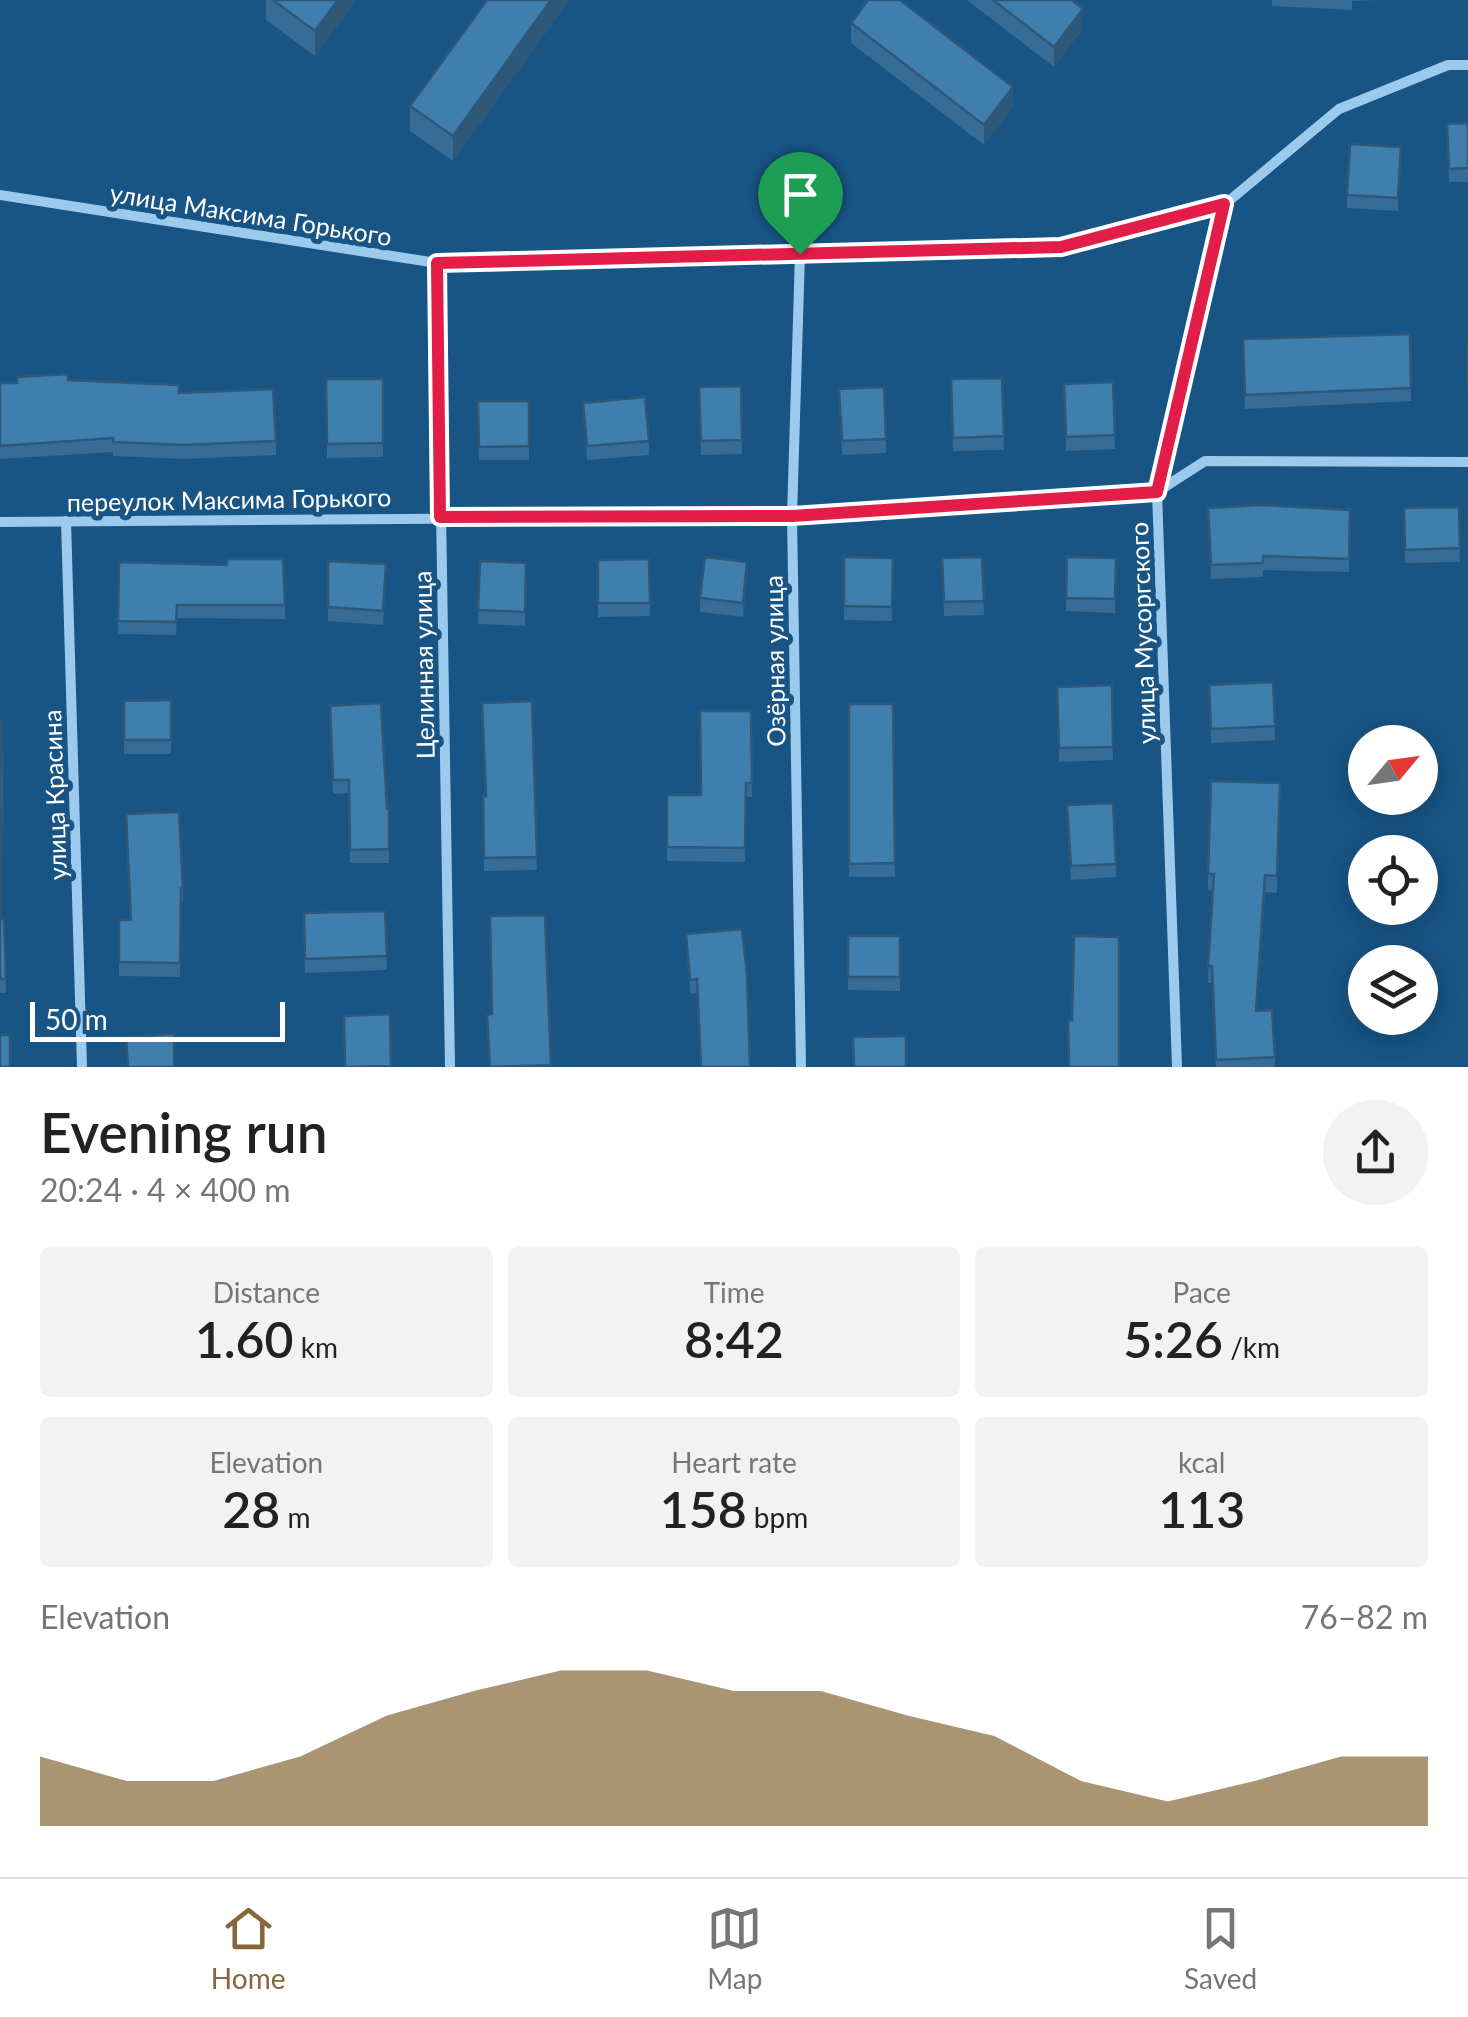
<!DOCTYPE html>
<html lang="en">
<head>
<meta charset="utf-8">
<style>
	:root { --surface:#fff; --page:#f2f2f2; --text:#222; --muted:#767676; --line:#e0e0e0; --accent:#85673a }
	body { margin:0; font-family:Lato,sans-serif; background:var(--page); color:var(--text); height:100vh; display:flex; flex-direction:column; font-size:38px; white-space:nowrap }
	* { box-sizing:border-box; margin:0 }
	p { font-size:32px; color:var(--muted) }
	.icon { flex:none; width:55px; height:55px; fill:none; stroke:currentColor; stroke-width:2; stroke-linecap:round; stroke-linejoin:round }
	.map { position:relative; height:1067px; overflow:hidden }
	.panel { display:flex; flex-direction:column; background:var(--surface); flex:1 }
	.panel>* { flex:none }
	.needle { width:65px; rotate:61deg }
	.controls { position:absolute; left:1348px; top:725px; display:grid; gap:20px }
	.controls a { display:grid; place-items:center; width:90px; height:90px; border-radius:50%; background:var(--surface); box-shadow:0 5px 25px #0003; font-size:50px }
	.scale { position:absolute; left:30px; bottom:25px; width:255px; box-sizing:border-box; padding-left:10px; border:5px solid #fff; border-top:0; font-size:28px; line-height:35px; white-space:nowrap; color:#fff; -webkit-text-stroke:8px #185484; paint-order:stroke }
	.pin { position:absolute; display:grid; place-items:center; width:85px; height:85px; color:#fff; margin:-102px -42px; border-radius:50% 50% 50% 0; rotate:-45deg; box-shadow:0 0 10px #0007 }
	.pin .icon { rotate:45deg }
	.round { display:grid; place-items:center; flex:none; width:105px; height:105px; border-radius:52px; background:var(--page) }
	.headline { display:flex; align-items:center; justify-content:space-between; height:170px; padding:0 40px }
	h1 { font-size:55px; font-weight:600; line-height:75px }
	.figures { display:grid; grid-template-columns:repeat(3,1fr); gap:15px; height:170px; padding:10px 40px }
	.figures div { display:grid; align-content:center; border-radius:10px; background:var(--page); text-align:center }
	.figures b { font-size:50px; font-weight:600 }
	.figures small { font-size:28px; font-weight:400 }
	.figures p { font-size:28px }
	.chart { height:280px; padding:20px 40px }
	.chart p { display:flex; justify-content:space-between }
	.chart svg { width:100%; height:180px; margin-top:10px; fill:var(--accent); opacity:.7 }
	.tab-bar { display:flex; justify-content:space-around; align-items:center; height:140px; border-top:2px solid var(--line); background:var(--surface); font-size:28px; color:var(--muted) }
	.tab-bar a { display:grid; justify-items:center; gap:5px }
	.tab-bar .active { color:var(--accent) }
	.map>svg:first-child { display:block }
	.lines { fill:none; stroke-linecap:round; stroke-linejoin:round }
	.street { stroke:#9ccaed; stroke-width:10 }
	.wall { fill:#376c96 }
	.shaded-wall { fill:#2d587a }
	.building { fill:#407eae; stroke:#2d587a; stroke-width:2.5 }
	.route-casing { stroke:#fff; stroke-width:20 }
	.route { stroke:#e11d48; stroke-width:12 }
	.labels { text-anchor:middle; dominant-baseline:central; stroke-width:10; stroke-linejoin:round; paint-order:stroke }
	.street-label { font-size:25px; fill:#fff; stroke:#185484 }
</style>
</head>
<body>
<div class="map">
<svg width="1468" height="1067" viewBox="0 0 1468 1067">
	<rect width="100%" height="100%" fill="#185484"/>
	<g class="lines">
		<g class="street">
			<path d="M0,195L437,263L1061,247L1224,205L1339,109L1448,65H1468"/>
			<path d="M800,254L792,516L801,1067"/>
			<path d="M437,263L450,1067"/>
			<path d="M66,521L82,1067"/>
			<path d="M0,522L792,516L1157,492L1205,461L1468,462"/>
			<path d="M1177,1067L1157,492L1224,205"/>
		</g>
	</g>
	<g class="wall">
		<path d="M266,0H356L315,56L266,20Z"/>
		<path d="M487,0H569L453,161L410,131V106Z"/>
		<path d="M967,0H1072L1083,28L1054,67Z"/>
		<path d="M1272,0H1378L1352,1V10L1272,6Z"/>
		<path d="M851,23L1013,107L984,145L851,43Z"/>
		<path d="M1468,123V182H1449L1447,124Z"/>
		<path d="M1401,147L1398,211L1347,208V195Z"/>
		<path d="M1410,334L1411,401L1245,409L1243,339Z"/>
		<path d="M1002,378L1004,450L953,451L951,379Z"/>
		<path d="M326,379H383V457L327,458Z"/>
		<path d="M68,380L179,393L276,441V455L184,459L113,456V452L0,459V383Z"/>
		<path d="M1113,382L1115,449L1066,451L1064,384Z"/>
		<path d="M741,386L742,454L701,455L699,387Z"/>
		<path d="M884,387L886,453L842,455L839,403Z"/>
		<path d="M478,401H529V460H479Z"/>
		<path d="M583,403L649,441V455L587,460Z"/>
		<path d="M1459,507L1460,562L1405,563L1404,508Z"/>
		<path d="M1350,510L1349,572L1263,570V577L1211,579L1208,521Z"/>
		<path d="M844,557L893,558L892,621L844,620Z"/>
		<path d="M982,557L984,615L944,616L942,558Z"/>
		<path d="M1067,557L1116,558L1115,613L1066,611Z"/>
		<path d="M649,559L650,616L598,617V560Z"/>
		<path d="M328,561L386,578L383,625L328,621Z"/>
		<path d="M480,561L526,563L525,626L478,624Z"/>
		<path d="M119,562L285,605V619L177,618L176,635L118,634Z"/>
		<path d="M747,576L743,617L700,612V598Z"/>
		<path d="M1273,682L1275,740L1211,743L1209,685Z"/>
		<path d="M1112,685L1113,760L1059,762L1057,687Z"/>
		<path d="M171,700V754H124V701Z"/>
		<path d="M532,701L537,870L484,871L483,796H486Z"/>
		<path d="M849,704H893L895,877H849Z"/>
		<path d="M330,706L387,808H389V863H350L349,793L333,794Z"/>
		<path d="M751,711L752,797H746L745,862L667,861V795H701Z"/>
		<path d="M0,721L1,919H4L6,993H0Z"/>
		<path d="M1280,783L1277,893L1265,892L1257,1011L1275,1057V1067H1216L1212,983H1208L1212,891L1208,890V874Z"/>
		<path d="M1067,805L1116,864V877L1071,880Z"/>
		<path d="M183,888V902H181L180,977L119,976V920H130Z"/>
		<path d="M385,911L387,970L305,973L304,913Z"/>
		<path d="M686,934L747,975L697,993L690,994Z"/>
		<path d="M848,936H900V991L848,990Z"/>
	</g>
	<g class="shaded-wall">
		<path d="M338,0H356L315,56V31Z"/>
		<path d="M551,0H569L453,161V136Z"/>
		<path d="M1083,9V28L1054,67V47Z"/>
		<path d="M1013,87V107L984,145V125Z"/>
		<path d="M747,562V576L743,617V603Z"/>
		<path d="M1265,875V892L1256,1028V1011Z"/>
	</g>
	<g class="building">
		<path d="M273,0H338L315,31Z"/>
		<path d="M487,0H551L453,136L410,106Z"/>
		<path d="M868,0H900L1013,87L984,125L851,23Z"/>
		<path d="M993,0H1072L1083,9L1054,47Z"/>
		<path d="M1468,123V168L1449,169L1447,124Z"/>
		<path d="M1350,144L1401,147L1398,198L1347,195Z"/>
		<path d="M1410,334L1411,388L1245,395L1243,339Z"/>
		<path d="M1467,343H1468V391Z"/>
		<path d="M68,374V380L179,385V393L273,389L276,441L184,445L113,442V438L0,446V383H17V377Z"/>
		<path d="M1002,378L1004,436L953,438L951,379Z"/>
		<path d="M326,379H383V443L327,444Z"/>
		<path d="M1113,382L1115,435L1066,437L1064,384Z"/>
		<path d="M741,386L742,440L701,441L699,387Z"/>
		<path d="M884,387L886,439L842,441L839,389Z"/>
		<path d="M645,397L649,441L587,446L583,403Z"/>
		<path d="M478,401H529V446L479,447Z"/>
		<path d="M1261,505L1350,510L1349,559L1263,556V563L1211,565L1208,508Z"/>
		<path d="M1459,507L1460,548L1405,550L1404,508Z"/>
		<path d="M705,557L747,562L743,603L700,598Z"/>
		<path d="M844,557L893,558L892,607L844,606Z"/>
		<path d="M982,557L984,601L944,602L942,558Z"/>
		<path d="M1067,557L1116,558L1115,599L1066,598Z"/>
		<path d="M227,559H283L285,605H177L176,622L118,621L119,562L227,565Z"/>
		<path d="M649,559L650,603H598V560Z"/>
		<path d="M328,561L386,564L383,611L328,607Z"/>
		<path d="M480,561L526,563L525,612L478,610Z"/>
		<path d="M1273,682L1275,726L1211,729L1209,685Z"/>
		<path d="M1112,685L1113,747L1059,748L1057,687Z"/>
		<path d="M171,700V740H124V701Z"/>
		<path d="M532,701L537,857L484,858L483,796H486L482,703Z"/>
		<path d="M381,703L387,808H389V849L350,850L349,780H333L330,706Z"/>
		<path d="M849,704H893L895,863L849,864Z"/>
		<path d="M700,711H751L752,783H746L745,848L667,847V795H701Z"/>
		<path d="M0,721H2L3,789L1,919H4L6,979H0Z"/>
		<path d="M1211,781L1280,783L1277,876L1265,875L1256,1011L1272,1010L1275,1057L1216,1060L1212,966H1208L1214,874H1208Z"/>
		<path d="M1113,803L1116,864L1071,866L1067,805Z"/>
		<path d="M179,812L183,888H181L180,963L119,962V920H131L126,814Z"/>
		<path d="M385,911L387,956L305,959L304,913Z"/>
		<path d="M545,915L551,1065L490,1067L487,1015L492,1014L490,916Z"/>
		<path d="M742,929L747,975L750,1067H701L697,979L690,980L686,934Z"/>
		<rect x="848" y="936" width="52" height="41"/>
		<path d="M1074,936L1119,937V1067H1069L1068,1020H1072Z"/>
		<path d="M390,1014L391,1066L345,1067L344,1016Z"/>
		<path d="M174,1034V1067H128L126,1037Z"/>
		<rect x="0" y="1035" width="10" height="32"/>
		<path d="M906,1036V1067H854L853,1037Z"/>
	</g>
	<g class="lines">
		<g class="route-casing">
			<path id="route" d="M1224,204L1157,492L792,516L440,517L437,263L1061,247Z"/>
		</g>
		<use href="#route" class="route"/>
	</g>
	<g class="labels">
		<g class="street-label">
			<text transform="translate(251 214) rotate(9)">улица Максима Горького</text>
			<text transform="translate(229 499) rotate(-1)">переулок Максима Горького</text>
			<text transform="translate(1142 633) rotate(-92)">улица Мусоргского</text>
			<text transform="translate(774 661) rotate(-91)">Озёрная улица</text>
			<text transform="translate(423 665) rotate(-91)">Целинная улица</text>
			<text transform="translate(54 795) rotate(-92)">улица Красина</text>
		</g>
	</g>
</svg>
<div class="controls">
<a><svg class="needle" viewBox="-14 -14 28 28"><path d="M0-13l5 13h-10z" fill="#e53935"/><path d="M0 13l5-13h-10z" fill="#767676"/></svg></a>
<a><svg class="icon" aria-label="locate" viewBox="0 0 24 24"><circle cx="12" cy="12" r="6"/><path d="M12 2v4M12 18v4M2 12h4M18 12h4"/></svg></a>
<a><svg class="icon" aria-label="layers" viewBox="0 0 24 24"><path d="M12 4l9 5-9 5-9-5zM3 14l9 5 9-5"/></svg></a>
</div>
<div class="scale">50 m</div>
<div class="pin" style="left:800px;top:254px;background:#1e9e55"><svg class="icon" aria-label="arrive" viewBox="0 0 24 24"><path d="M6 21V4h12l-3 4 3 4H6"/></svg></div>
</div>
<section class="panel">
<div class="headline"><div><h1>Evening run</h1><p>20:24 · 4 × 400 m</p></div><a class="round"><svg class="icon" aria-label="share" viewBox="0 0 24 24"><path d="M12 15V3M7 8l5-5 5 5M5 13v7h14v-7"/></svg></a></div>
<div class="figures">
<div><p>Distance</p><b>1.60<small> km</small></b></div>
<div><p>Time</p><b>8:42</b></div>
<div><p>Pace</p><b>5:26<small> /km</small></b></div>
</div>
<div class="figures">
<div><p>Elevation</p><b>28<small> m</small></b></div>
<div><p>Heart rate</p><b>158<small> bpm</small></b></div>
<div><p>kcal</p><b>113</b></div>
</div>
<div class="chart"><p><span>Elevation</span>76–82 m</p>
<svg viewBox="0 0 160 44" preserveAspectRatio="none"><path d="M0 44V27L10 33L20 33L30 27L40 17L50 11L60 6L70 6L80 11L90 11L100 17L110 22L120 33L130 38L140 33L150 27L160 27V44z"/></svg>
</div>
</section>
<nav class="tab-bar">
<a class="active"><svg class="icon" aria-label="home" viewBox="0 0 24 24"><path d="M3 11l9-7 9 7M6 9v11h12V9"/></svg>Home</a>
<a><svg class="icon" aria-label="map" viewBox="0 0 24 24"><path d="M3 6l6-2 6 2 6-2v14l-6 2-6-2-6 2zM9 4v14M15 6v14"/></svg>Map</a>
<a><svg class="icon" aria-label="saved" viewBox="0 0 24 24"><path d="M7 4h10v16l-5-4-5 4z"/></svg>Saved</a>
</nav>
</body>
</html>
